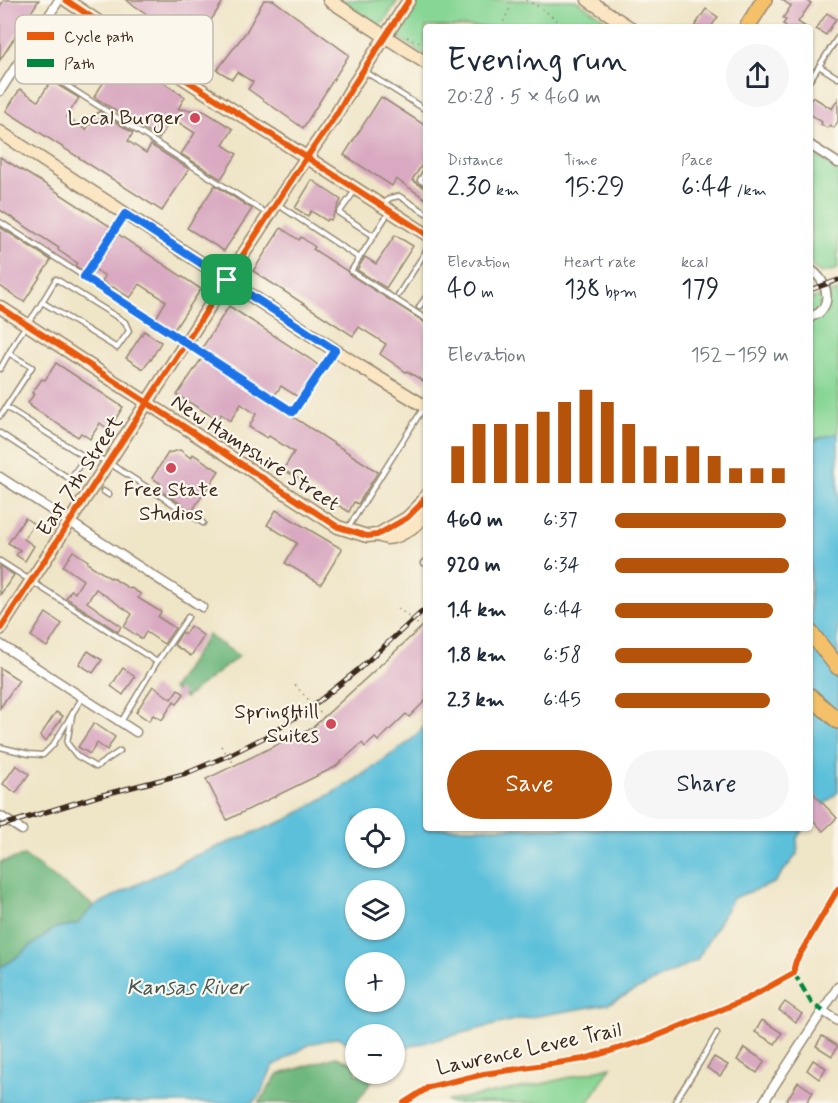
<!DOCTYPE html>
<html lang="en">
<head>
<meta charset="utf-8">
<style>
	:root { --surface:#fff; --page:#f6f6f7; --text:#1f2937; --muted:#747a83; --accent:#b45309 }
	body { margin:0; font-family:Mynerve,sans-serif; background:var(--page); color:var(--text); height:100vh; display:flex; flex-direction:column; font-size:22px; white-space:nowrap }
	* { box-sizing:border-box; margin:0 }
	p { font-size:20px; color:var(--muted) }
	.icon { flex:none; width:33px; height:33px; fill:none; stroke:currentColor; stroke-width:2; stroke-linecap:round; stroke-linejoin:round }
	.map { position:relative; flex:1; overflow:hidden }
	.details { position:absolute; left:423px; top:24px; width:390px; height:807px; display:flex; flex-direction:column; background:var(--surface); border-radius:6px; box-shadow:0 2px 4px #0004 }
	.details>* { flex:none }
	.tools { position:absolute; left:345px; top:808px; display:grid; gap:12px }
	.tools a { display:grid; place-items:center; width:60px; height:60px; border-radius:50%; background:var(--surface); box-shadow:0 2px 4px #0004; font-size:30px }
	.pin { position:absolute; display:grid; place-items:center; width:51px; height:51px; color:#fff; margin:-26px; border-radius:12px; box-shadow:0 3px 9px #0006 }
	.round { display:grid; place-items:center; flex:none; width:63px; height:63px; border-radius:32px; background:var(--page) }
	.headline { display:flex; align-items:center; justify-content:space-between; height:102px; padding:0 24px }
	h1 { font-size:33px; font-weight:600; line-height:45px }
	.figures { display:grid; grid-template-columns:repeat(3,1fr); gap:9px; height:102px; padding:6px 24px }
	.figures div { display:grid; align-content:center }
	.figures b { font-size:26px; font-weight:600 }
	.figures small { font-size:16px; font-weight:400 }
	.figures p { font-size:16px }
	.chart { height:168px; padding:12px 24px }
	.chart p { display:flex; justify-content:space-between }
	.chart svg { width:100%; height:108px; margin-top:6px; stroke:var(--accent); stroke-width:6 }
	.action { display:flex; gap:12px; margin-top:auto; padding:12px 24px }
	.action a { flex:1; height:69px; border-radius:36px; background:var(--accent); color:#fff; font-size:24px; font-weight:600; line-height:69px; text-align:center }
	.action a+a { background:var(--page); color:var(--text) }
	ul { padding:0 24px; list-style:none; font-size:20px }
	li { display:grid; grid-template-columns:96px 72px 1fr; align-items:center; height:45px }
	li i { height:15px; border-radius:8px; background:var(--accent) }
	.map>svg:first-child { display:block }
	.green { fill:#88d695; stroke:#62805a; stroke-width:1.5 }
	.forest { fill:#6eb77e; stroke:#54704e; stroke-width:1.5 }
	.water { fill:#5cc0da; stroke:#4c757c; stroke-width:1.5; fill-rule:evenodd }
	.building { fill:#d9a9c1 }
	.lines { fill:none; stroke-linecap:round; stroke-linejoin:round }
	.lane-casing { stroke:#958872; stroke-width:7 }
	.street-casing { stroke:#958872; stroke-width:11 }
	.secondary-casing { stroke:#958872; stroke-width:15 }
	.highway-casing { stroke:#958872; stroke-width:18 }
	.path { stroke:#958872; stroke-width:1.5; stroke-dasharray:1.5 4.5; stroke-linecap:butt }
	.lane { stroke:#fff; stroke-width:4 }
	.street { stroke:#fff; stroke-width:8 }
	.secondary { stroke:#fbe6c3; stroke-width:12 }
	.highway { stroke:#f4c16a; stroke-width:15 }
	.rail-casing { stroke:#3b2a1e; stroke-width:5 }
	.rail { stroke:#fbf7ec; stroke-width:3; stroke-dasharray:9; stroke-linecap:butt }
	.path-bridge { stroke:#958872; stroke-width:1.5; stroke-dasharray:1.5 4.5; stroke-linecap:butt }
	.quiet { stroke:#00873e; stroke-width:4.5; stroke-dasharray:9 4.5; stroke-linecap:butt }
	.cycleway-casing { stroke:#fbf7ec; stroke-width:10 }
	.cycleway { stroke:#e8590c; stroke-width:6 }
	.route-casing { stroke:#fff; stroke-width:12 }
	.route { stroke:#1a73e8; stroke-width:8 }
	.poi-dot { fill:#d1495b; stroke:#fbf7ec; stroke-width:2 }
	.labels { text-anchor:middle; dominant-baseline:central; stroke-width:4.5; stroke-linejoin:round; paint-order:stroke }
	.poi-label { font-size:21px; fill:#3b2a1e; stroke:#fbf7ec; text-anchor:end }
	.street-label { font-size:21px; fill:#3b2a1e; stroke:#fbf7ec }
	.water-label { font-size:22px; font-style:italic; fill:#455756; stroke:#fbf7ec }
	.key { fill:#fbf7ec; stroke:#c1baae; stroke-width:1.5 }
	.key-label { font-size:16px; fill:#3b2a1e }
</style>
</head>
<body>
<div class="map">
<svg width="838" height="1103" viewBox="0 0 838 1103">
	<rect width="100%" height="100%" fill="#fbf7ec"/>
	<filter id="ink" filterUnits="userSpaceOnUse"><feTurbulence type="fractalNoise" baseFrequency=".0167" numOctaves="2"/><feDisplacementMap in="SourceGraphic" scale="12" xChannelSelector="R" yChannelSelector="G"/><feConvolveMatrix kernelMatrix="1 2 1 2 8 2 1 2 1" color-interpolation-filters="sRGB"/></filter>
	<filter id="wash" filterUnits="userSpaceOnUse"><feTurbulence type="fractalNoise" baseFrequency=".008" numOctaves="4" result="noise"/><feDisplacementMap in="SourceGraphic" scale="24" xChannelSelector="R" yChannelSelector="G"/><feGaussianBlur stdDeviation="1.35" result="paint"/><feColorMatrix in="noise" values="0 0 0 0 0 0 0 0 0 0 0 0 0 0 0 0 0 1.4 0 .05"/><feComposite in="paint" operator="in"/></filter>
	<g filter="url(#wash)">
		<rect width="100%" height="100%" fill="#efe5c7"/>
		<g class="green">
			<path d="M339,0H398L383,23L379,25Z"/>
			<path d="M419,0H576L617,27H426V56L402,40L400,37L401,28Z"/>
			<path d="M810,152L838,170V269L821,273L810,265Z"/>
			<path d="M838,291V433L810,441V299Z"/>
			<path d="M611,1067L588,1103H449L447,1101L542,1084Z"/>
		</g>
		<g class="forest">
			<path d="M208,635L239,656L185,698L172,689Z"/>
			<path d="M24,856L94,906L77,924L55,928L10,962L0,967V862Z"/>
			<path d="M336,1057L355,1064L356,1074H377L356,1103H259L277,1075Z"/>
		</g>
		<g class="water">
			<path d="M838,433V792L824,805L810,790V441Z"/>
			<path d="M426,725V828H804L797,838L798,853L774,883L733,898L697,960L608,1004L514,1020L395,1050L394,1035H356L355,1049L339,1037L310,1044L273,1066L260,1095L252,1103H0V967L10,962L55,928L77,924L94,906L194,856L286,820L353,781L409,742ZM356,819H394V858H356ZM356,891H394V930H356ZM356,963H394V1002H356Z"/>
		</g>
		<g id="blocks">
			<g class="building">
				<path d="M4,0H39L0,60V6Z"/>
				<path d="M126,0H224L195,45L166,26V23L164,20L159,22Z"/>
				<path d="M264,0H273L349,55L303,128L248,89L253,82L237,72L232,79L217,70L246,32Z"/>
				<path d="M782,0H806L811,3L798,22L806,27H788L783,24L786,20L783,18L791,6Z"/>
				<path d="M706,9L718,17L711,27H694Z"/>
				<path d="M827,13L836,19L826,35L816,29Z"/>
				<path d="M121,55L185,97L178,109L204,111L233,129L223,145L237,154L221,179L181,154L195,133L172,118L159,139L94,97Z"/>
				<path d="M51,81L79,98L66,117L86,130L99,111L133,133L128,141L146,153L151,145L189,169L162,211L6,111L20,89L38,101Z"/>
				<path d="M381,97L426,126V159L412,180L426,189V199L396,179L392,186L344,155Z"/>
				<path d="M813,97L832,109L838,99V121L834,128L830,125L827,128L821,124L822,122L810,114V101Z"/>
				<path d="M0,157L48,186L111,227L110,229L201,289L174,330L156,318L166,301L140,284L130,298L113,287L112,288L102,281L105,276L87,264L83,271L75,266L77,263L58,250L59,248L0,210Z"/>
				<path d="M312,180L341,200L331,220L328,219L327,221L311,211L308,216L295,208Z"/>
				<path d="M215,185L252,209L224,251L187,228Z"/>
				<path d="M0,227L51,260L24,302L0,286Z"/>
				<path d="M281,228L299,240L301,237L315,247L313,249L347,271L349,274L426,323V383L407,371L406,372L380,354L386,344L359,327L353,336L253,271Z"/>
				<path d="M395,235L413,246L386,288L357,270L365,257L376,264Z"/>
				<path d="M229,306L310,359L319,366L298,397L281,386L275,395L202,348Z"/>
				<path d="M144,331L161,342L151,360L150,359L143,369L126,358Z"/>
				<path d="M202,358L378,472L358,504L354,502L349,512L301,482L299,478L283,470L294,452L269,436L267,438L249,427L256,414L241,404L230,421L221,414L218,420L177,395Z"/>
				<path d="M56,363L123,407L109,430L100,423L90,439L81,433L78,437L30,406L31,405L28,403L34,394L32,393L42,379L45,380Z"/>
				<path d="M180,450L191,458L193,454L219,471L192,511L156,488L160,483L152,478L168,453Z"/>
				<path d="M276,510L342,549L321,584L285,563L297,543L267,525Z"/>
				<path d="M25,518L34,524L24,539L34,546L25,561L16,555L20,550L8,543Z"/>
				<path d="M73,551L88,561L87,563L110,578L111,577L130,589L131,588L141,594L138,598L161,612L158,617L175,628L164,644L146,632L142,639L124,627L132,614L96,589L87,602L121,626L118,632L66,598L71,590L75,593L83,580L63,566Z"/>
				<path d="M0,566L14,575L0,595Z"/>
				<path d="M46,613L62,624L47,647L31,636Z"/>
				<path d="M426,623V700L409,717L406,714L378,741L375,738L365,747L362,743L335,767L227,820L206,779L312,728Z"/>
				<path d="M190,626L204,636L191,656L174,645L182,632L185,634Z"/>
				<path d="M88,651L102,660L93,673L79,664Z"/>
				<path d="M0,668L19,680L0,708Z"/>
				<path d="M123,668L135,677L123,695L111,686Z"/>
				<path d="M153,686L171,699L178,689L184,694L177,704L174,701L162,720L153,715L149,721L136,712Z"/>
				<path d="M56,712L63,716L46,741L40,736Z"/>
				<path d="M94,723L115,737L107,750L97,743L90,754L78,747Z"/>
				<path d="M16,765L29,774L16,793L3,784Z"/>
				<path d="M810,790L837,818L823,831L810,817Z"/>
				<path d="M785,1002L802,1014L796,1022L779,1010Z"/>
				<path d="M762,1020L782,1033L775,1044L755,1032Z"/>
				<path d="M822,1036L838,1046L832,1056L816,1046Z"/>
				<path d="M744,1048L765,1061L757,1073L737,1060Z"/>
				<path d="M714,1057L728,1065L720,1076L707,1068Z"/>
				<path d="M813,1060L826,1068L819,1079L807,1070Z"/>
				<path d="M798,1082L813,1092L806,1103H785Z"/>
			</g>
		</g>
	</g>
	<g filter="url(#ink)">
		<use href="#blocks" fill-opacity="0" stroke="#958872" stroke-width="1.5"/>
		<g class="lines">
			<g class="lane-casing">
				<g id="lane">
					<path d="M144,51L162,24"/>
					<path d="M22,57L266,213"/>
					<path d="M103,57L68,36L62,37L52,52L53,59C64,66 77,79 91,76L116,38"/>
					<path d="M819,66L838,78"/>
					<path d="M364,71L426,110"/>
					<path d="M810,80L838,37"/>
					<path d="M426,171L420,180L426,184"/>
					<path d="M354,192L339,213L374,236"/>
					<path d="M277,204L359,258"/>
					<path d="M383,204L390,198L399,196L426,213"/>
					<path d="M389,212L351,271L426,319"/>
					<path d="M0,222L293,412L334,351"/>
					<path d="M398,295L426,251"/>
					<path d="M419,307L426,297"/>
					<path d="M0,369L18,337L36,312L56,279L125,322L129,331L117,348L42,302"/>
					<path d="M6,407L85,457"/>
					<path d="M0,416L32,367L10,354"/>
					<path d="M0,433L70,479L86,456H95L109,463L203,523"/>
					<path d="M103,491L109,495"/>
					<path d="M348,528L424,407"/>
					<path d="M0,561L157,662"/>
					<path d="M424,563L426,561"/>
					<path d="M72,716L67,743L77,756L96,767L120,751"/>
					<path d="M121,722L157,662L188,617"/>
					<path d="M0,747L29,754L43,755L53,745L82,698"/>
					<path d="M674,1103L701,1061L717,1033"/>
				</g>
			</g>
			<g class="street-casing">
				<g id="street">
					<path d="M0,91L59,0"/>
					<path d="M810,145L838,163"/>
					<path d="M810,269C824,278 834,299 819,313C818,313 811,317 810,318"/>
					<path d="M0,477L202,607"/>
					<path d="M0,644L136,732"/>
					<path d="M0,816L22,830"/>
					<path d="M823,1011L838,1021"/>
					<path d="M763,1103L838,987"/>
				</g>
			</g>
			<g class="secondary-casing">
				<g id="secondary">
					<path d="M66,0L166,67L426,234"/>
					<path d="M329,0L426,63"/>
					<path d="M588,0L629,27"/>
					<path d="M0,132L359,366L426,407"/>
					<path d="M0,307L338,527L367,536L377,535L407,518L420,505L426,496"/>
					<path d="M377,535C378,535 386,538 387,538C401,538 417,524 426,515"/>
					<path d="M0,629L298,170L336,115L351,89L409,0"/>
				</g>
			</g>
			<g class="highway-casing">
				<g id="highway">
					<path d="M747,27L764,0"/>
					<path d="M810,632L838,667"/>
					<path d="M810,696L838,721"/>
				</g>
			</g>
			<g class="path">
				<path d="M526,0L541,8L566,27"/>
				<path d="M474,27H481"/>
				<path d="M501,27L509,10L510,0"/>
				<path d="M407,37L414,41L426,42"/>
				<path d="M88,271L120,223"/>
			</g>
			<use href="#lane" class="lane"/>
			<use href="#street" class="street"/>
			<use href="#secondary" class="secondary"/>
			<use href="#highway" class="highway"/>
			<g class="rail-casing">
				<g id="rail">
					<path d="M810,290L838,280"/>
					<path d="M0,826L98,796L187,773L227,756L267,736L314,705L359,669L426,608"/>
				</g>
			</g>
			<use href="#rail" class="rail"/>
			<g class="path-bridge">
				<path d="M398,608L421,627"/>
				<path d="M295,685L324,717"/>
				<path d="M221,746L235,765"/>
			</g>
			<path class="quiet" d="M794,973L811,1002L823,1011"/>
			<g class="cycleway-casing">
				<g id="cycleway">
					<path d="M66,0L166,67L426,234"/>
					<path d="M0,307L338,527L367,536L377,535L407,518L420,505L426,496"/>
					<path d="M0,629L298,170L336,115L351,89L409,0"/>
					<path d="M404,1103L429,1087L484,1074L584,1059L647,1040L747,999L794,973V968L796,961L838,889"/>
				</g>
			</g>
			<use href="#cycleway" class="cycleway"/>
		</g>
	</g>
	<g class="lines" filter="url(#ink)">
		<g class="route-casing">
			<path id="route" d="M125,214L335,350L293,412L84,277Z"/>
		</g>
		<use href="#route" class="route"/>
	</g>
	<g class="poi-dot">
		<circle cx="195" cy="118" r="6"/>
		<circle cx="171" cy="468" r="6"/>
		<circle cx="331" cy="724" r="6"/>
	</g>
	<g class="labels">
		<g class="poi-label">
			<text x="183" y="118">Local Burger</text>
			<text x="171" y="490" text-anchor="middle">Free State<tspan x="171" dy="24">Studios</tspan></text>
			<text x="319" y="712">SpringHill<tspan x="319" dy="24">Suites</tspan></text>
		</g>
		<g class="street-label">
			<text transform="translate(255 453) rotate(33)">New Hampshire Street</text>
			<text transform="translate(80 476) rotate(-57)">East 7th Street</text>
			<text transform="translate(529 1049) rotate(-12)">Lawrence Levee Trail</text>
		</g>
		<g class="water-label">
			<text x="187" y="988">Kansas River</text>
		</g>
	</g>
	<rect x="15" y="15" width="198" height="69" rx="9" class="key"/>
	<rect x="27" y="32" width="27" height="8" fill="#e8590c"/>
	<rect x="27" y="59" width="27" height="8" fill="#00873e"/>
	<g class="key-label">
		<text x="64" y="42">Cycle path</text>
		<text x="64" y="69">Path</text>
	</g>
</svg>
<div class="tools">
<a><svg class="icon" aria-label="locate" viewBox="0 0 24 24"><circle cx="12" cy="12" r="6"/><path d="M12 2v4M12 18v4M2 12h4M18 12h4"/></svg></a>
<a><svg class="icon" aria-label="layers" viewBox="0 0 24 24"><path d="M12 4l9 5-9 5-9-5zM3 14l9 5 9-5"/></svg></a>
<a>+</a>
<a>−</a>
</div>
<div class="pin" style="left:227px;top:280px;background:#1e9e55"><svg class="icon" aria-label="arrive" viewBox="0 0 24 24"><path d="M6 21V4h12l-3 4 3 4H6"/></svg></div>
<section class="details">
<div class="headline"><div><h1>Evening run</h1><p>20:28 · 5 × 460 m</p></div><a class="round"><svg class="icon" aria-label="share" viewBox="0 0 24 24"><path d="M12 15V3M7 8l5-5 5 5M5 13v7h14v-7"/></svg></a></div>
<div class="figures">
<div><p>Distance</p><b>2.30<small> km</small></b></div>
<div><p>Time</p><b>15:29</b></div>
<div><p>Pace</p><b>6:44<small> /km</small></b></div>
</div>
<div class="figures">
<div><p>Elevation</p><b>40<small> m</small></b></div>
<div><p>Heart rate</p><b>138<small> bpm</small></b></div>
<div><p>kcal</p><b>179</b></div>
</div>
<div class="chart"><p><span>Elevation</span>152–159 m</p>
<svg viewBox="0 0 160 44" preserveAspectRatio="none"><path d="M5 44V29M15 44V20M25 44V20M35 44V20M45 44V15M55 44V11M65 44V6M75 44V11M85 44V20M95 44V29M105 44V33M115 44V29M125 44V33M135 44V38M145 44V38M155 44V38"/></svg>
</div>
<ul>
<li><b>460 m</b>6:37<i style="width:98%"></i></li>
<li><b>920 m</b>6:34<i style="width:100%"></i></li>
<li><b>1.4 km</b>6:44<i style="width:91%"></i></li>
<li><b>1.8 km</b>6:58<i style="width:79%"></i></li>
<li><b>2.3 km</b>6:45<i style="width:89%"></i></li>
</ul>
<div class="action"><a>Save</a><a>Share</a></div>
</section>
</div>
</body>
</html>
